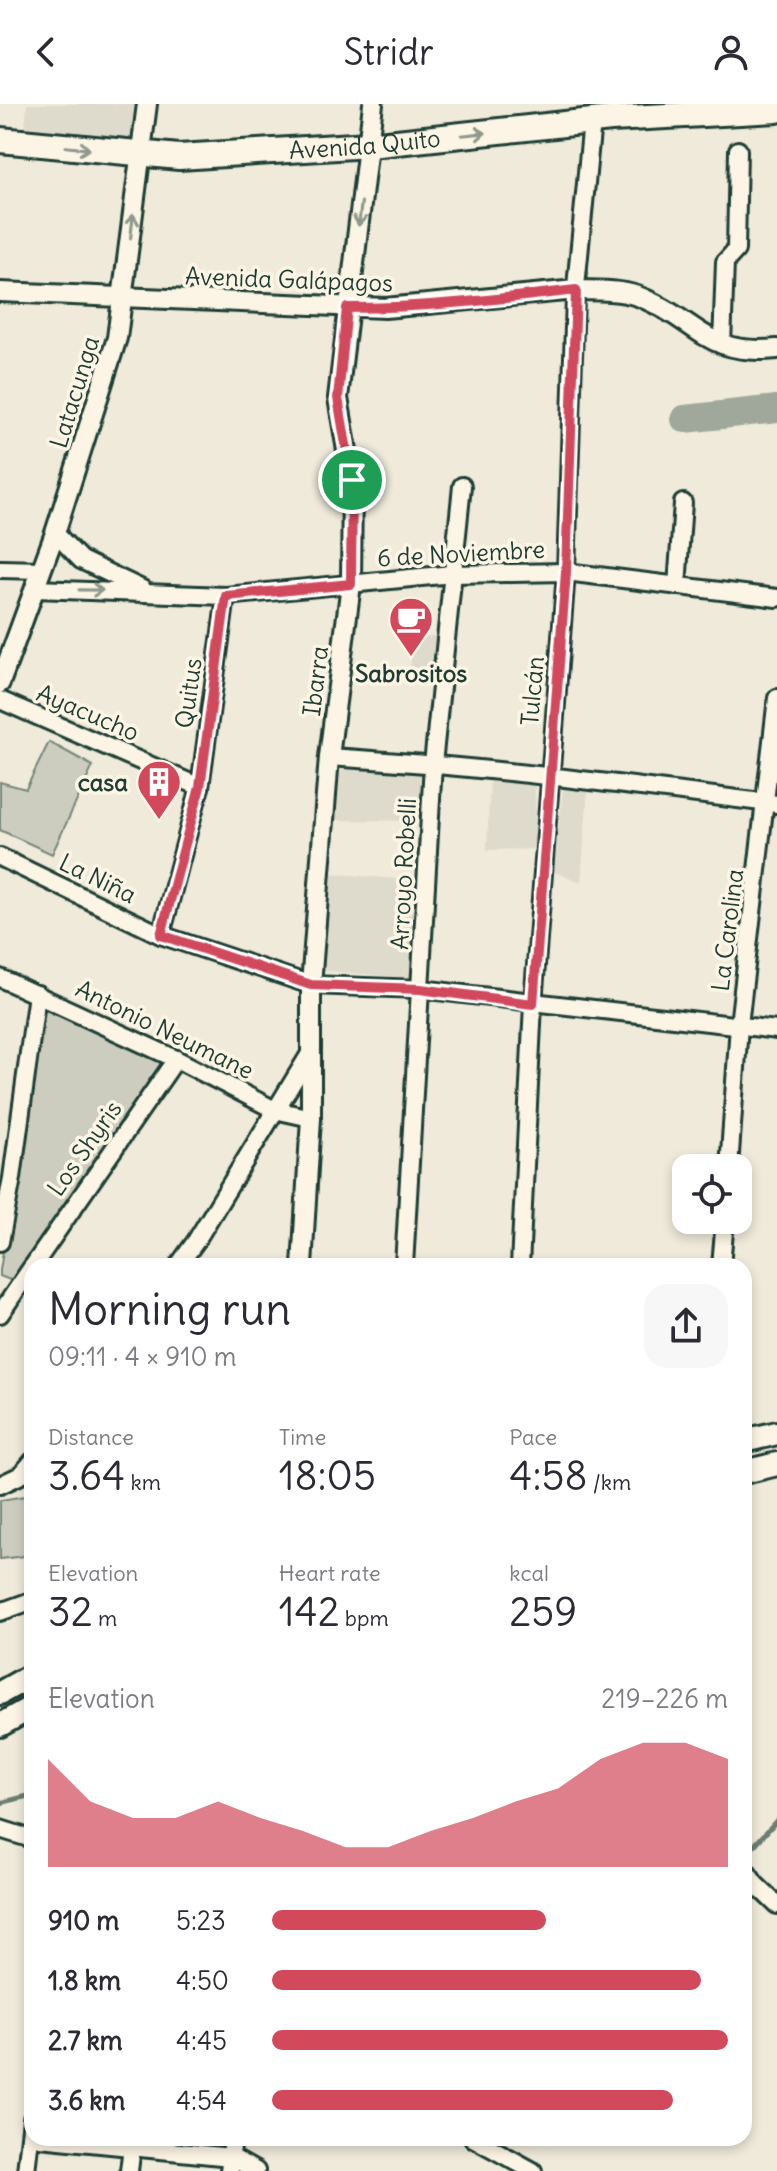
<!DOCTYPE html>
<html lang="en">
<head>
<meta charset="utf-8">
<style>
	:root { --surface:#fff; --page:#f7f7f7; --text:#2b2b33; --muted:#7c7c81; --accent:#d1495b }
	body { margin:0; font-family:Delius,sans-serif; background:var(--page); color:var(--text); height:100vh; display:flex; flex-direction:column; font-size:30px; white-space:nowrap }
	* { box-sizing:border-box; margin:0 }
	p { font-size:26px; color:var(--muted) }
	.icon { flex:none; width:44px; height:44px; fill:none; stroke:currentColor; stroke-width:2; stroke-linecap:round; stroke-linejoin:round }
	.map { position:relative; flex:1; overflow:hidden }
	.panel { position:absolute; left:24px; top:1154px; width:728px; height:888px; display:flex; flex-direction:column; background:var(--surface); border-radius:24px; box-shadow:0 4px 12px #0003 }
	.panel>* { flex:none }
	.tools { position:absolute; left:672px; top:1050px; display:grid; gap:16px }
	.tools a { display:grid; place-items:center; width:80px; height:80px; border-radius:16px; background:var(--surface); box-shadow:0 4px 12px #0003; font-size:40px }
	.pin { position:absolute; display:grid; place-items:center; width:68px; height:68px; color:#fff; margin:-34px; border:4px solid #fff; border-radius:50%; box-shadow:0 2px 8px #0007 }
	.round { display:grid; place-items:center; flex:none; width:84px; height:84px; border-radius:24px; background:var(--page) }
	.head { display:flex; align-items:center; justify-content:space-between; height:136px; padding:0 24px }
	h1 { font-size:44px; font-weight:600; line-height:60px }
	.stats { display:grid; grid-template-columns:repeat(3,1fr); gap:12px; height:136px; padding:8px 24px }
	.stats div { display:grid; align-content:center }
	.stats b { font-size:40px; font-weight:600 }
	.stats small { font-size:22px; font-weight:400 }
	.stats p { font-size:22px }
	.chart { height:224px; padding:16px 24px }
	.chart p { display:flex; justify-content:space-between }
	.chart svg { width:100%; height:144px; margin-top:8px; fill:var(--accent); opacity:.7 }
	ul { padding:0 24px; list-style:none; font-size:26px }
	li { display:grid; grid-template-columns:128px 96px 1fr; align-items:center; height:60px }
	li i { height:20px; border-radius:10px; background:var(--accent) }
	header { display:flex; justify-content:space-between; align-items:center; height:104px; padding:0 24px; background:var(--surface); font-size:36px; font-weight:600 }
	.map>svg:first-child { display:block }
	.built { fill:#dedbcc }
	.green { fill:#cccdbf; stroke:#76857a; stroke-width:2 }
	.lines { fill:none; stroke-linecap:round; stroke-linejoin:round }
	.stream { stroke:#6c7d71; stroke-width:5 }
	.river { stroke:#9fa89a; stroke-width:28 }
	.minor-casing { stroke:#1f3d34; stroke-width:22 }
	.tertiary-casing { stroke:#1f3d34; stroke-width:24 }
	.secondary-casing { stroke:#1f3d34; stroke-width:28 }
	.primary-casing { stroke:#1f3d34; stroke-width:30 }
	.minor { stroke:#fcf5e5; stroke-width:16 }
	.tertiary { stroke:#fcf5e5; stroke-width:18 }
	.secondary { stroke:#fcf5e5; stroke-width:22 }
	.primary { stroke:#fcf5e5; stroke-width:24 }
	.oneway { stroke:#8e998c }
	.route-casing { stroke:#fff; stroke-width:16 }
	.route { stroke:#d1495b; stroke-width:10 }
	.labels { text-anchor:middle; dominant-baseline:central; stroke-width:7; stroke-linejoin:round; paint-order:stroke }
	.street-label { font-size:24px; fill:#1f3d34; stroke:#fcf5e5 }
	.poi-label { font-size:24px; font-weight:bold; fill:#1f3d34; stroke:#fcf5e5 }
</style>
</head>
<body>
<header><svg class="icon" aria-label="back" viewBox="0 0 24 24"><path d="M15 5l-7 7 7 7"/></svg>Stridr<svg class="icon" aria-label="person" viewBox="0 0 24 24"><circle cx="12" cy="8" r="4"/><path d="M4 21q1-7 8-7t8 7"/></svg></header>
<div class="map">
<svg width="777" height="2067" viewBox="0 0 777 2067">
	<rect width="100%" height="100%" fill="#efeada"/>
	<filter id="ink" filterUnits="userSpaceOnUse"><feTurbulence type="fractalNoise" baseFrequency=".0125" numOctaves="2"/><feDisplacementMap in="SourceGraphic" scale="16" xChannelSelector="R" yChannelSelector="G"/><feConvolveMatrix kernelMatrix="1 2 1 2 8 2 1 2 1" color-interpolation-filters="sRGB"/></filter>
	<g filter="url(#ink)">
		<g class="built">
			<path d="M27,0H137L133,38L25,25Z"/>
			<path d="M413,532H443L439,567H410Z"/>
			<path d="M427,659L430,717L336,716L341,661Z"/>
			<path d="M490,675L535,681L536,745L487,746Z"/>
			<path d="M563,684L588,686L581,778L554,768Z"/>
			<path d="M328,769L420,777L412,874L315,866Z"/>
		</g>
		<g class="green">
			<path d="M49,638L93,662L52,750L0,726V678L26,685Z"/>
			<path d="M45,894L176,955L20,1180L0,1172V1166Z"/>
			<path d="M32,1391V1451L0,1455V1396Z"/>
		</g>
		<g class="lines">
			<g class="stream">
				<path d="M0,1699L32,1691"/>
				<path d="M744,1753L777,1716"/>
			</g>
			<path class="river" d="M685,315L777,305"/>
			<g class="minor-casing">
				<g id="minor">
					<path d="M722,241L725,158L736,146L738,46"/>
					<path d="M55,429L81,456L142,485"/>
					<path d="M0,465L42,466"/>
					<path d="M677,482L683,399"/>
					<path d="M35,485L226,492L452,470L566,468L777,494"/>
					<path d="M0,596L200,683"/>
					<path d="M329,653C479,662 628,681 777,700"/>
					<path d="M0,753L161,831L311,881L420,885L777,926"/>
					<path d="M161,831L200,683L226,492"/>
					<path d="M0,874L176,955L275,1006L311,1014"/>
					<path d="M729,1064L739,921L777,594"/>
					<path d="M0,1138L12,1074L37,890"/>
					<path d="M33,1162L176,955"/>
					<path d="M178,1162L196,1137L311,948"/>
					<path d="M404,1162L433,660L462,382"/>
					<path d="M520,1162L533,900L566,468L575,193L592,17"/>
					<path d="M721,1162L725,1116"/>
					<path d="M0,1210L32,1163"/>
					<path d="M0,1381L21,1371L32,1358"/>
					<path d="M0,1508L28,1498"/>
					<path d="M0,1725L32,1735"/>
					<path d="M744,1764L755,1780L777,1801"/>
					<path d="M40,2034L231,2053L256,2067"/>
					<path d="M473,2034L533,2067"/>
					<path d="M26,2067L32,2015"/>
					<path d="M129,2067L133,2034"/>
					<path d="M229,2067L233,2034"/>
				</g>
			</g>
			<g class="tertiary-casing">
				<g id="tertiary">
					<path d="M0,188L385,204L576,186C598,187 624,185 645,195C700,219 706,252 777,245"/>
					<path d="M0,579L55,429L117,234L147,0"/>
					<path d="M302,1162L311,1014V881L329,653L351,480L352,376L338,294L373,0"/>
				</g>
			</g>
			<g class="secondary-casing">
				<g id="secondary">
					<path d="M744,1337L777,1329"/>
					<path d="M744,1368L777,1360"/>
					<path d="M0,1589L32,1571"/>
					<path d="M0,1621L32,1603"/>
				</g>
			</g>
			<g class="primary-casing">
				<g id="primary">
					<path id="s1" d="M0,36L179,53L369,41L611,15L777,6"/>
				</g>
			</g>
			<use href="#minor" class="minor"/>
			<use href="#tertiary" class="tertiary"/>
			<use href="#secondary" class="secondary"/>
			<use href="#primary" class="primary"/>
		</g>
		<defs><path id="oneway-shaft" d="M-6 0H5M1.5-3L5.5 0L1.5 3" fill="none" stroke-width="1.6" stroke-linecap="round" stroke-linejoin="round" transform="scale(2)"/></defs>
		<g class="oneway">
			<use href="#oneway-shaft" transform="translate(474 30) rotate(-6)"/>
			<use href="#oneway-shaft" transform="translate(78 44) rotate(6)"/>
			<use href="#oneway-shaft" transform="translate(360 110) rotate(97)"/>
			<use href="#oneway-shaft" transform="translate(132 122) rotate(-83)"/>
			<use href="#oneway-shaft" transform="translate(91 486) rotate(1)"/>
		</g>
	</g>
	<g class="lines" filter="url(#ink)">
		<g class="route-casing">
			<path id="route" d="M576,186L566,468L533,900L420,885L311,881L161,831L200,683L226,492L351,480L352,376L338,294L347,204C424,204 500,195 576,186Z"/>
		</g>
		<use href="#route" class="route"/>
	</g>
	<defs>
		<g id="cafe-pin" transform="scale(2.3)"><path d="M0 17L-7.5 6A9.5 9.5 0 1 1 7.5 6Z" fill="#d1495b" stroke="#fcf5e5"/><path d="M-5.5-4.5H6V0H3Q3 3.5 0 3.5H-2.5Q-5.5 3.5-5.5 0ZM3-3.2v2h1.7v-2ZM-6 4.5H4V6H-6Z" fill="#fff"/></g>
		<g id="building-pin" transform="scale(2.3)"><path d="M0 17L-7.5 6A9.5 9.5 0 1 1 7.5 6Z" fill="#d1495b" stroke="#fcf5e5"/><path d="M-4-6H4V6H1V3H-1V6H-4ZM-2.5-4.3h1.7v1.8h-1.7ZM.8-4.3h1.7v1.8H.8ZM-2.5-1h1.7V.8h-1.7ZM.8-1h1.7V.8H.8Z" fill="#fff"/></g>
	</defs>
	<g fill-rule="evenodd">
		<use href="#cafe-pin" x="411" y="515"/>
		<use href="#building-pin" x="159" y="678"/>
	</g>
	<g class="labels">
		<g class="street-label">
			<text stroke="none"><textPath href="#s1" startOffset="366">Avenida Quito</textPath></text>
			<text transform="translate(289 175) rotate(2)">Avenida Galápagos</text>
			<text transform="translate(74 288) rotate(-73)">Latacunga</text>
			<text transform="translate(461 449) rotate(-3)">6 de Noviembre</text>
			<text transform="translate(315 577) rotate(-83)">Ibarra</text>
			<text transform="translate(532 587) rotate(-85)">Tulcán</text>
			<text transform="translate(188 589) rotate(-82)">Quitus</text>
			<text transform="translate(88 608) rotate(23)">Ayacucho</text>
			<text transform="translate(403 770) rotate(-87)">Arroyo Robelli</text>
			<text transform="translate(98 774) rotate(26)">La Niña</text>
			<text transform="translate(727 826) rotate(-83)">La Carolina</text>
			<text transform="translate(165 925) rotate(26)">Antonio Neumane</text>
			<text transform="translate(84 1044) rotate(-55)">Los Shyris</text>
		</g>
		<g class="poi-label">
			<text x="411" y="569">Sabrositos</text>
			<text x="128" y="678" text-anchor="end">casa</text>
		</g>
	</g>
</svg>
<div class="tools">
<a><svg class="icon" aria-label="locate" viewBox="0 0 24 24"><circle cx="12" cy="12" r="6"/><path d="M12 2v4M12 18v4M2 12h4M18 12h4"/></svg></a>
</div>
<div class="pin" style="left:352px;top:376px;background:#1e9e55"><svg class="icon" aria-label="arrive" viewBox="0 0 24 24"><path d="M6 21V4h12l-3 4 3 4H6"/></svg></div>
<section class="panel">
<div class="head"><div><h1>Morning run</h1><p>09:11 · 4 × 910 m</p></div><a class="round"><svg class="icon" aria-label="share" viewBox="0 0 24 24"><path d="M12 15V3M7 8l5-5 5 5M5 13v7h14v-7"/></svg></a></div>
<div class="stats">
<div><p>Distance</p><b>3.64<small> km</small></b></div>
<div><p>Time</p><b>18:05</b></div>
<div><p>Pace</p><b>4:58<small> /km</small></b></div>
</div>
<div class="stats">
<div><p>Elevation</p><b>32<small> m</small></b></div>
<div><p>Heart rate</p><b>142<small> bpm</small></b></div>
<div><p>kcal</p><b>259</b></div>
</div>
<div class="chart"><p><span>Elevation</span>219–226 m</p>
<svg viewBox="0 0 160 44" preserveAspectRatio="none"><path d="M0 44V11L10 24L20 29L30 29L40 24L50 29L60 33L70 38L80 38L90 33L100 29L110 24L120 20L130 11L140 6L150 6L160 11V44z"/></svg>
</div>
<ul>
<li><b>910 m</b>5:23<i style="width:60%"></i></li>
<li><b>1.8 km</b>4:50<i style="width:94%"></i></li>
<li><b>2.7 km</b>4:45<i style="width:100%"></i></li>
<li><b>3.6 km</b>4:54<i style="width:88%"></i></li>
</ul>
</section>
</div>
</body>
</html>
